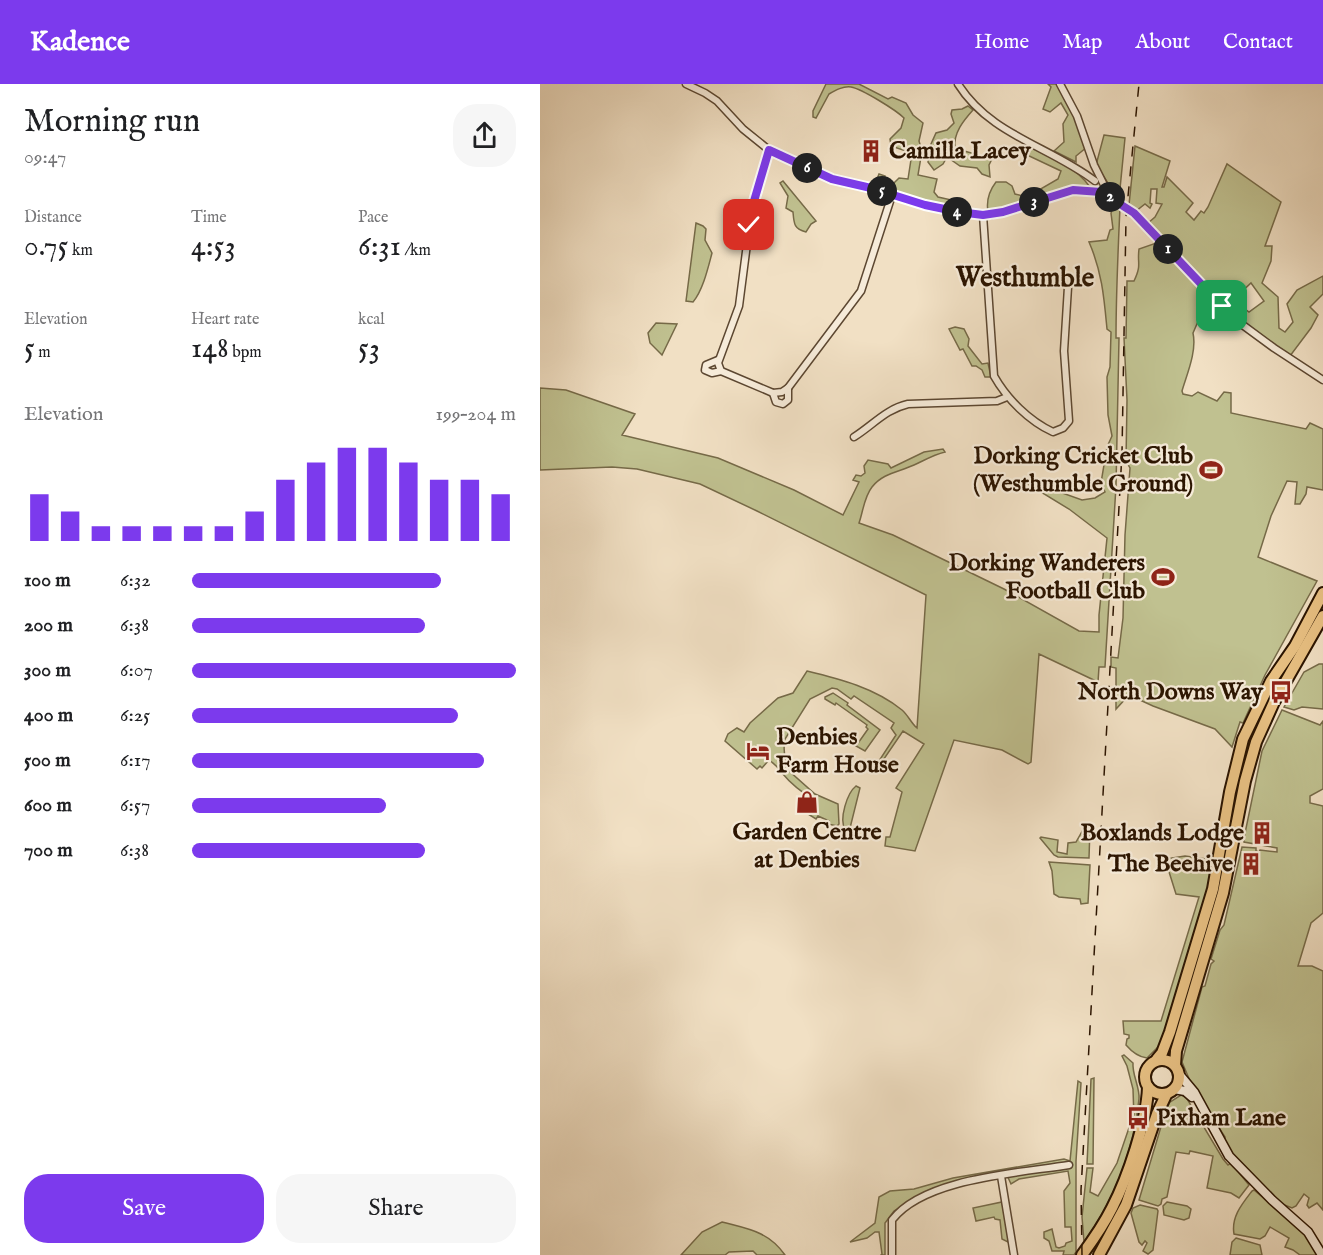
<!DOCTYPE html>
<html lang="en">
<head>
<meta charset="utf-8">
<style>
	:root { --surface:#fff; --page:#f6f6f6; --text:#202124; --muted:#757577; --accent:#7c3aed }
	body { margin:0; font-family:"IM FELL English",serif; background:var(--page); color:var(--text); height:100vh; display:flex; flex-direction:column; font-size:22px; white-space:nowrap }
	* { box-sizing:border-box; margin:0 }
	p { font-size:20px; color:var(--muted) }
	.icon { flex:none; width:33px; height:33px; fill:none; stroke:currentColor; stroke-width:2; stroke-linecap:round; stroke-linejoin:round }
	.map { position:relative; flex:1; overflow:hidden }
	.panel { display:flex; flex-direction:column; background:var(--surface); width:540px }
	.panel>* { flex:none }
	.pin { position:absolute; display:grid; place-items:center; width:51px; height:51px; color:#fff; margin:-26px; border-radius:12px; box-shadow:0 3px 9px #0006 }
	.km { position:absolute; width:30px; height:30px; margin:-15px; border-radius:50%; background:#222; color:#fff; font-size:16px; line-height:30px; text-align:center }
	.round { display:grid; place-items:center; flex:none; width:63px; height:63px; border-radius:24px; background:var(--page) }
	.head { display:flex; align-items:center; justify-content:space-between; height:102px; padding:0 24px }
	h1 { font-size:33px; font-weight:600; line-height:45px }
	.stats { display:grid; grid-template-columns:repeat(3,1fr); gap:9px; height:102px; padding:6px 24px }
	.stats div { display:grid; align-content:center }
	.stats b { font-size:30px; font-weight:600 }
	.stats small { font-size:16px; font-weight:400 }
	.stats p { font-size:16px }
	.chart { height:168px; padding:12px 24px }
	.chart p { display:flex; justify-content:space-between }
	.chart svg { width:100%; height:108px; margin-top:6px; stroke:var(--accent); stroke-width:6 }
	.primary-button { display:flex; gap:12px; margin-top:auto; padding:12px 24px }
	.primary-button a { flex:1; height:69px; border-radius:24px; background:var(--accent); color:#fff; font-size:24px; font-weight:600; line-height:69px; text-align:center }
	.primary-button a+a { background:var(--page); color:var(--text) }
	ul { padding:0 24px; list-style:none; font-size:20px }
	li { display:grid; grid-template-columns:96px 72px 1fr; align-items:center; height:45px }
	li i { height:15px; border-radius:8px; background:var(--accent) }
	header { display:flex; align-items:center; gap:36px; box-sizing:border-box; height:84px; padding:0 30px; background:var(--accent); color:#fff }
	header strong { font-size:28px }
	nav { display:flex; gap:33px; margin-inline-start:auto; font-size:21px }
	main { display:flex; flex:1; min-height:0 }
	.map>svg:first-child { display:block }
	.green { fill:#c0c190; stroke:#766a48; stroke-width:1.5; fill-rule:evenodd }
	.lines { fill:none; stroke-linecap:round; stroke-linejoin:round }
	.minor-casing { stroke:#5c4731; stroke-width:9 }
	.secondary-casing { stroke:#2b1400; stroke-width:11 }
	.trunk-casing { stroke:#2b1400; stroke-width:14 }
	.minor { stroke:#f6ebd9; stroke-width:6 }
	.secondary { stroke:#f6ebd9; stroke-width:8 }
	.trunk { stroke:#e8c082; stroke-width:10 }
	.rail { stroke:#2b1400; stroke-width:1.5; stroke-dasharray:10 10; stroke-linecap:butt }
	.minor-bridge-casing { stroke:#5c4731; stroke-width:9; stroke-linecap:butt }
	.minor-bridge { stroke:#f6ebd9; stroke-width:6 }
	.route-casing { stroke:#fff; stroke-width:12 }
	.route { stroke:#7c3aed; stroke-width:8 }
	.labels { text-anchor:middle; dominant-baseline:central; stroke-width:4.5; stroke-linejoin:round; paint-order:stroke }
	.poi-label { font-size:24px; font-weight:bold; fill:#2b1400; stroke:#f6ebd9; text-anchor:end }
	.quarter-label { font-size:27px; font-weight:bold; fill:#2b1400; stroke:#f6ebd9 }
</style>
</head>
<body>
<header>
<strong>Kadence</strong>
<nav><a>Home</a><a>Map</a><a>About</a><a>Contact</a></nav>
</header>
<main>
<section class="panel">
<div class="head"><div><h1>Morning run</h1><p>09:47</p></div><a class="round"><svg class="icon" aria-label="share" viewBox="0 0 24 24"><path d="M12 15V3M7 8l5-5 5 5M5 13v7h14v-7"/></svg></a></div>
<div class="stats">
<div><p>Distance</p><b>0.75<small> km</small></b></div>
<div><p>Time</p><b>4:53</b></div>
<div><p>Pace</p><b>6:31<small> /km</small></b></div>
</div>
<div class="stats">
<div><p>Elevation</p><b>5<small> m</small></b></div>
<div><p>Heart rate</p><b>148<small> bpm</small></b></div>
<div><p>kcal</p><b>53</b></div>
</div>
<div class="chart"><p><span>Elevation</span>199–204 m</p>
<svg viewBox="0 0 160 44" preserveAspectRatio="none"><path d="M5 44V25M15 44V32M25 44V38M35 44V38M45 44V38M55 44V38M65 44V38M75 44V32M85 44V19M95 44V12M105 44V6M115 44V6M125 44V12M135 44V19M145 44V19M155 44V25"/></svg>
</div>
<ul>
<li><b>100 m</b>6:32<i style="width:77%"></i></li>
<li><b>200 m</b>6:38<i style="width:72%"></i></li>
<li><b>300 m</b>6:07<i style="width:100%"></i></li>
<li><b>400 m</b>6:25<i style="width:82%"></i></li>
<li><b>500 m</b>6:17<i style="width:90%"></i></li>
<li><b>600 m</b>6:57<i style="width:60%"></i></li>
<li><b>700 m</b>6:38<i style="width:72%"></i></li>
</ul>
<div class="primary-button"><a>Save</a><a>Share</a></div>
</section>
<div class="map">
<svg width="783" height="1171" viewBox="0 0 783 1171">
	<rect width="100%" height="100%" fill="#f1e0c4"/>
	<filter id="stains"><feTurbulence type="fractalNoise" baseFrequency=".00333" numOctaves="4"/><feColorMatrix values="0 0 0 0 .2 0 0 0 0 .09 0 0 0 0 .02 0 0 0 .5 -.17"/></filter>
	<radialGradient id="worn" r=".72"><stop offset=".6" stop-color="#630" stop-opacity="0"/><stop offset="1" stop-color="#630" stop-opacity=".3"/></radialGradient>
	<g class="green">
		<path d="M286,0H319L348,15L352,13L366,19L373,31L383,39L379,57L382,67L378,91L397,95L394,108L398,113L416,117L414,126L334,103L339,90L345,92L344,99L352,101L359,94L368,95L372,69L351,62L350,55L361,44L364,34C356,26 322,5 311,3C303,2 296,6 289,10L276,34L273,33V27Z"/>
		<path d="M508,0H517L535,34L547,63L536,72V78L514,67L524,58L523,40L528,31L521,19L510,28L503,25L511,3Z"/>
		<path d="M428,22L433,26C424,36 413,49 415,64C428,69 440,70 452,75L449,81L450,93L442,90L437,84L420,82L407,73L403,80L394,86L388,78L391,60L396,49L407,46L414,39L411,30L412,26L422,25Z"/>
		<path d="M564,51L585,54L579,115L573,110L572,105L556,81Z"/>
		<path d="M487,62C510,72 535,82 550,103L549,104H538L475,123L448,128C446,116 449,107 456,98H466L472,102L475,110L487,113L518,95L521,87L487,71L485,64Z"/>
		<path d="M595,62L630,77L622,103H624L627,93L653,119L646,128L654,136L661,127L664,129L668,123L687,80L741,118L725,162H732L731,177L722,199L738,213L739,244L745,248L753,238L747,220L757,206L783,192V210L770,223L778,231L771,244L750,272L708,241L689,224L693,216C667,204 626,162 608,139L615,133L622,120L616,119L617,105H611L610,119L612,120L610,124L605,120L596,127L589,121ZM711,199L724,217L709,228L693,216Z"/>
		<path d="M243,97L276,137L271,140L266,148C254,145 254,140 253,128L246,124L248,112L240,99Z"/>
		<path d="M569,116L580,123C578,167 576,209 576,254H579L576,402L565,583H559L558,598L499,570L491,678L488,680L462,666L414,656L375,767L345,762L346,753H350L362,708L356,704L384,660L363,647L335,688L330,680L332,677L337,680L356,651L351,644L354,639L314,612L311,615L297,605L292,604L270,615L245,655C243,665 245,677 248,686L275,710L298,720L299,740L297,742L288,740L289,737L278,732L276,735L268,730L276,717C264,710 251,700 242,689C238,683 235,680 229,676L222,684L220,682L217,685L185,657L188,650L197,644L204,648L210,639L238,614L253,609L267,587C300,595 335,604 362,626C368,631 371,639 377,644L386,511L217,427L160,400L97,385L72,383L0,386V304L26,306L95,330L82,351L178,374L254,406L303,431L319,398L313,396L316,391L321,392L325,389L324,382L328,376L348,380L351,384L384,368L403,365L405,368C393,371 385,376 374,381C359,388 343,389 332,403C324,413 323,428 319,439L353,451L464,505L539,547L559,548V531L567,454L529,425L483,397V395L542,416L555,414L565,408L561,399L567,363L572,352L568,331L567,293L570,283L571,248L567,245C564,213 562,188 549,158L567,156L570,146L573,145L571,129L573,124L568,118Z"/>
		<path d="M156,139L163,142L166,145L165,156L172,169C168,184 163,206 153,218L146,217Z"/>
		<path d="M619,158L673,217L660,233L653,249C657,267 647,290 642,307L643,310L652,312L658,308L677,317L684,308L691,309V329L766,345L770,339L783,345V406L767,403L766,410L760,420H755L757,398L747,397L731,432L718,473L777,497L725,591L703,639L700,638L692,663L675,645L613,622L589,611L576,625V584L571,583V573L578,574L583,534L585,451L590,384L586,377L587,316L584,254H586L587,197H594C602,180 597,180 599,165Z"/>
		<path d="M116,239L137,240L122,271L110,259L108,249Z"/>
		<path d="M415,243L424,245L429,255L428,262L442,280L448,279L451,293H445L442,286L436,282H432L423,265L420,266L409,245Z"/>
		<path d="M783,515V526L730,619L687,781L631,974L625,972L708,658L737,595Z"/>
		<path d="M779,580H783V625L762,623L754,626L744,623L764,588Z"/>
		<path d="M293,609L308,619L307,621L340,646L325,667L316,662L328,645L326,643L327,641L296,619L295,621L285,615V613Z"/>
		<path d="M742,626L780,641L783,637V705L770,712V719L783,722V829L771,839L758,882H772L783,887V1126L777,1119L769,1124L767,1121L769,1114L764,1110L756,1122L752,1124L742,1120L690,1068L685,1059V1053L653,1004L642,978L662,903L665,902L671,880L674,877L671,875L680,846L684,841L702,763L716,764V767L719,768L720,766L737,768V764L704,758V754L722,667Z"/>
		<path d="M316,702L320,704L310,744L314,746V751C311,749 307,748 305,745C299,735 307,709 316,702Z"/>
		<path d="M544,744H550L549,774L518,773L514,771L500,754L501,753L518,756L517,768L527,770L528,759L536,758Z"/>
		<path d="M645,772L673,776L670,798L628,939L619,962L607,974C598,973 592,968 586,961L587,955L589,954V951L584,950L583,937H621L659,813L636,810L625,775Z"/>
		<path d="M509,778L550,781L548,819L541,820L540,815L519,813L514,810L512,787Z"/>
		<path d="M584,971L593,979C592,991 600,1003 599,1015C594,1065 574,1117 544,1158L542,1133L547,1084H553L550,1108L558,1112L577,1079L592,1035H594L593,1005L587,982L582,972Z"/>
		<path d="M554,994L553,1080H547L551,995Z"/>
		<path d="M538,997L541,999L536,1077V1168L534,1171H523L524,1167H512L509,1157L504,1154V1148L512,1145L516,1163L519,1164L525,1162L526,1159L532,1157L531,1143H525L524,1107L530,1099L528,1087L479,1095L471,1100L466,1089L400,1102L378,1112L354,1127L345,1139V1171H341L342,1170L339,1148H335L327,1154L310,1158L335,1139L339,1113L350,1107L374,1105L413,1094L524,1075L530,1077Z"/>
		<path d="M641,1011L646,1013L683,1075L688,1081L691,1079L709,1101L699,1114L691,1109L667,1104L673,1072L650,1067L649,1070L636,1068L627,1113L622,1115L621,1120L618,1122L599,1116L626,1026L630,1018Z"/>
		<path d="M714,1106L764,1148L778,1171H760L753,1166L745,1163L749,1154L730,1143L725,1152L720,1155L694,1150C691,1133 702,1120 712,1107Z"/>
		<path d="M462,1118L469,1156L468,1158L462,1155L460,1136L455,1135L454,1133L436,1137L433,1124Z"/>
		<path d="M627,1118L647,1122L651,1125L649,1134L644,1136L624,1131L623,1122Z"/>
		<path d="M600,1121L617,1125L618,1127L613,1166L608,1170L603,1167L607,1159L605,1157L602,1161L599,1158L591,1129L593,1124Z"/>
		<path d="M182,1138C208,1145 228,1147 245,1171H217L213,1167L189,1168L185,1171H141L162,1148Z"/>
		<path d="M696,1154L720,1161L722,1171H690L692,1158Z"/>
	</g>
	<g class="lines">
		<g class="minor-casing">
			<g id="minor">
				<path d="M146,0L165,9L177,17L203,45L229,66L292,95L341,107L385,121L411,127L450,131L475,125L514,111L538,106L561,109L579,119"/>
				<path d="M418,0C450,51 509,62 555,97"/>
				<path d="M520,0L537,32L554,81L570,113"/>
				<path d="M229,66L211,129L199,222L178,279L181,287L233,309L242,308L248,304L321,207L352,111"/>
				<path d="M592,127L700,239L734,264L783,296"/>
				<path d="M443,131L454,292C467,315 489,337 513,348L523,344L529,337L524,267L528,203"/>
				<path d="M178,276L166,281L165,286L172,289L181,287"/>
				<path d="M233,309L236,318L243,320L248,316V304"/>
				<path d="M314,353C333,341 346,325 368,320L457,317L467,313"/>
				<path d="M461,1092L474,1171"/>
				<path d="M352,1171V1136C384,1094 479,1089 529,1081"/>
			</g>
		</g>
		<g class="secondary-casing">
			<g id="secondary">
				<path d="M639,990L654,1008L689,1072L732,1116L768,1148L782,1171"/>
				<path d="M634,1005L645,1007L652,1013"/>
			</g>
		</g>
		<g class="trunk-casing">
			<g id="trunk">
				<path d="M617,975L622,969L630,948L673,805L690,708L703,655L731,597L755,562L783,509"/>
				<circle cx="622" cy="993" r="17"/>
				<path d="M635,981L636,967L683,809L705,697L716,658L734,618L783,532"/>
				<path d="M542,1171C553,1156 564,1140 572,1124C588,1093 607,1037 608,1003"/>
				<path d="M559,1171L586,1121L617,1030L626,1011"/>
			</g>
		</g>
		<use href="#minor" class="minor"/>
		<use href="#secondary" class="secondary"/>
		<use href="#trunk" class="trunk"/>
		<path class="rail" d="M542,1171L541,1106L582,369L586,133L599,0"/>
		<g class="minor-bridge-casing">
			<path id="minor-bridge" d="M579,119L592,127"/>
		</g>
		<use href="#minor-bridge" class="minor-bridge"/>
	</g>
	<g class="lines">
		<g class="route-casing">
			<path id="route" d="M209,141L212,124L229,66L292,95L331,104L385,121L419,128L443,131L463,128L533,106L561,108L594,129L682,222"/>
		</g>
		<use href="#route" class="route"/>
	</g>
	<defs>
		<g id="building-bare" transform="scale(1.8)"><path d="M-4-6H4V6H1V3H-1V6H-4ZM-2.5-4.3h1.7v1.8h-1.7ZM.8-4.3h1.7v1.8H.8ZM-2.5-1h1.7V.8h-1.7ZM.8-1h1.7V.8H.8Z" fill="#8f2418" stroke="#f6ebd9" stroke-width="2.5" paint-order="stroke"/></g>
		<g id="stadium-bare" transform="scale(1.8)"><path d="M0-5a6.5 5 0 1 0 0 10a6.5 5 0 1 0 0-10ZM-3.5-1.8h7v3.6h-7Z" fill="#8f2418" stroke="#f6ebd9" stroke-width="2.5" paint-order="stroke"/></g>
		<g id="bus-bare" transform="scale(1.8)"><path d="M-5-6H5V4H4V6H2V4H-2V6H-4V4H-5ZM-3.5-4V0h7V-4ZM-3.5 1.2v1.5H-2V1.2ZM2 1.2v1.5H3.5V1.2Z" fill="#8f2418" stroke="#f6ebd9" stroke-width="2.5" paint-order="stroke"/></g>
		<g id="hotel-bare" transform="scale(1.8)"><path d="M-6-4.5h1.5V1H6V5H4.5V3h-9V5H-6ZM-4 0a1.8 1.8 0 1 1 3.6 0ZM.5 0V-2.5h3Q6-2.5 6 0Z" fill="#8f2418" stroke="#f6ebd9" stroke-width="2.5" paint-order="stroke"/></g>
		<g id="shop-bare" transform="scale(1.8)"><path d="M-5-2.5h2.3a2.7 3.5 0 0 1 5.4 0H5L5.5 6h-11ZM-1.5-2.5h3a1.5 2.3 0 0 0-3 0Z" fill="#8f2418" stroke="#f6ebd9" stroke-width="2.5" paint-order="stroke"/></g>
	</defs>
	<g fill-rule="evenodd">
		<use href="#building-bare" x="331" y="67"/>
		<use href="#stadium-bare" x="671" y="386"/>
		<use href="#stadium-bare" x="623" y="493"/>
		<use href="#bus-bare" x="741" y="608"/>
		<use href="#hotel-bare" x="218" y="667"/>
		<use href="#shop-bare" x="267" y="718"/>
		<use href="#building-bare" x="722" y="749"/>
		<use href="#building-bare" x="711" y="780"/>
		<use href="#bus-bare" x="598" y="1034"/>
	</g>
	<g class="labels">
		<g class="poi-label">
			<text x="349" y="67" text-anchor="start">Camilla Lacey</text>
			<text x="653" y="372">Dorking Cricket Club<tspan x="653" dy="28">(Westhumble Ground)</tspan></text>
			<text x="605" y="479">Dorking Wanderers<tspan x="605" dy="28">Football Club</tspan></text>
			<text x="723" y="608">North Downs Way</text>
			<text x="236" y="653" text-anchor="start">Denbies<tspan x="236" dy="28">Farm House</tspan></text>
			<text x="267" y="748" text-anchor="middle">Garden Centre<tspan x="267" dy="28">at Denbies</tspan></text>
			<text x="704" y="749">Boxlands Lodge</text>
			<text x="693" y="780">The Beehive</text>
			<text x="616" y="1034" text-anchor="start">Pixham Lane</text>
		</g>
		<g class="quarter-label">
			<text x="485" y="195">Westhumble</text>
		</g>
	</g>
	<rect width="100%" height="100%" filter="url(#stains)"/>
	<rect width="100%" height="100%" fill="url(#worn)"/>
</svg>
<div class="pin" style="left:682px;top:222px;background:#1e9e55"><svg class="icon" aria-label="arrive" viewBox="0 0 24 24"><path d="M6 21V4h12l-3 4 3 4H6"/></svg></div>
<div class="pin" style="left:209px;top:141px;background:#d93025"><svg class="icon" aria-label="check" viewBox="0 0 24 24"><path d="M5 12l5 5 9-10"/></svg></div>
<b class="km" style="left:628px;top:165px">1</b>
<b class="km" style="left:570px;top:113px">2</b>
<b class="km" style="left:494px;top:118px">3</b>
<b class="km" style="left:417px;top:128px">4</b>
<b class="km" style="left:342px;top:107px">5</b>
<b class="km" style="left:267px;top:84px">6</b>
</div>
</main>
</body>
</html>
